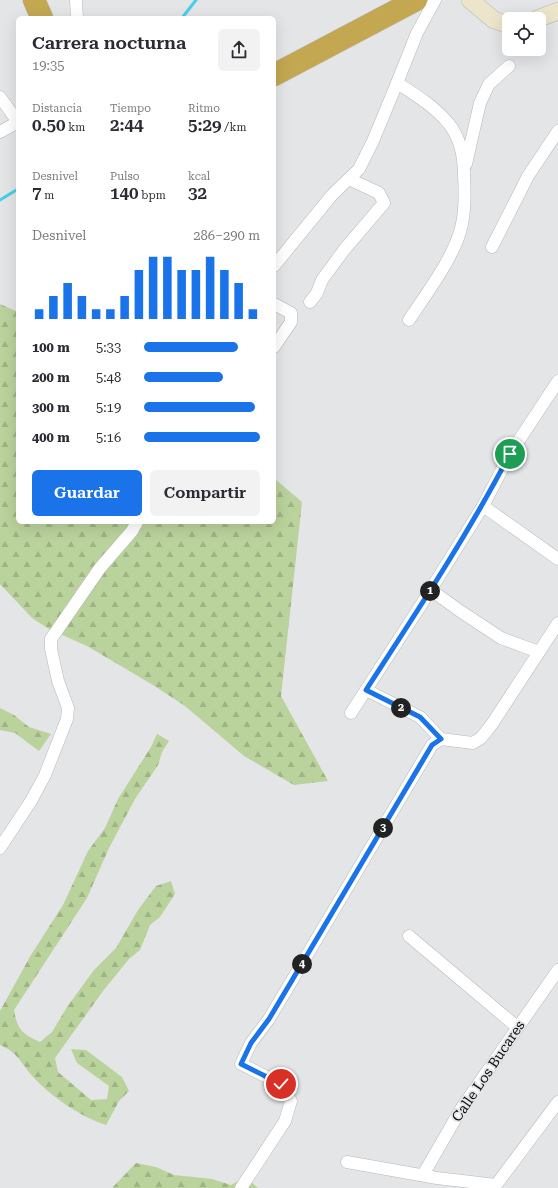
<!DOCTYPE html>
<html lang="es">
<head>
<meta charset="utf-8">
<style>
	:root { --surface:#fff; --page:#f2f2f3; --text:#2b2b33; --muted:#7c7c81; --accent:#1a73e8 }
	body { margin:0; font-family:"Roboto Serif",serif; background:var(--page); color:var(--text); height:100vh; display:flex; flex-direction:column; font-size:15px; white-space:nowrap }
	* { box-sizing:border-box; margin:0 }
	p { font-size:13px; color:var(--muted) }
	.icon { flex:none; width:22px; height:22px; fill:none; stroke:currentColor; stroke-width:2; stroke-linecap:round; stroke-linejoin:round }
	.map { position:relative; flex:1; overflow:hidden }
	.sheet { position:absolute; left:16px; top:16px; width:260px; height:508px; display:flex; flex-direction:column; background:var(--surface); border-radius:6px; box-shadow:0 4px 16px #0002 }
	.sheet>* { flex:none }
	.controls { position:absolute; left:502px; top:12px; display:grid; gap:8px }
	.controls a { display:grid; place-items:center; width:44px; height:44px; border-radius:6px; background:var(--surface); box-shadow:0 4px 16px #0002; font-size:20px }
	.pin { position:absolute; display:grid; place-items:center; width:34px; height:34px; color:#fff; margin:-17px; border:2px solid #fff; border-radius:50%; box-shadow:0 1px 4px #0007 }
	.km { position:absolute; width:20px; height:20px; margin:-10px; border-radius:50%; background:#222; color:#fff; font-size:11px; line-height:20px; text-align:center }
	.round { display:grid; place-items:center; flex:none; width:42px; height:42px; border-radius:6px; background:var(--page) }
	.summary { display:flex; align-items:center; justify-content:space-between; height:68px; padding:0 16px }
	h1 { font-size:18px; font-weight:600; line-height:30px }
	.metrics { display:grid; grid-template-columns:repeat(3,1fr); gap:6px; height:68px; padding:4px 16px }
	.metrics div { display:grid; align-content:center }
	.metrics b { font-size:17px; font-weight:600 }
	.metrics small { font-size:11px; font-weight:400 }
	.metrics p { font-size:11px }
	.chart { height:112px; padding:8px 16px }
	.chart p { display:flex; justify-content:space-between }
	.chart svg { width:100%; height:72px; margin-top:4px; stroke:var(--accent); stroke-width:6 }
	.cta { display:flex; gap:8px; margin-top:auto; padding:8px 16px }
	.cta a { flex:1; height:46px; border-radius:6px; background:var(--accent); color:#fff; font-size:16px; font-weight:600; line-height:46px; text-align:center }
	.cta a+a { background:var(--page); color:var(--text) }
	ul { padding:0 16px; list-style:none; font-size:13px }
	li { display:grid; grid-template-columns:64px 48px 1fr; align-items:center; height:30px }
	li i { height:10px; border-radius:5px; background:var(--accent) }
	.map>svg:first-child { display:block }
	.forest { fill:url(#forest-firs) }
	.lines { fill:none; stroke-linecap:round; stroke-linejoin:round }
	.stream { stroke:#45d0e7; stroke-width:3 }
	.street-casing { stroke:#b7b8ba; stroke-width:13 }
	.secondary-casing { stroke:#b7b8ba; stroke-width:18 }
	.highway-casing { stroke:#c0c0c0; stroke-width:23 }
	.street { stroke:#fff; stroke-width:12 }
	.secondary { stroke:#ede5cb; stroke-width:17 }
	.highway { stroke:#c3a751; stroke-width:22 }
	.route-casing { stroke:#fff; stroke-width:8 }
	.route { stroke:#1a73e8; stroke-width:5 }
	.labels { text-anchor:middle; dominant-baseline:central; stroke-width:3.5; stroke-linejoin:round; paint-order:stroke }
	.street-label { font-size:14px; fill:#0d0d0e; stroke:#e4e5e7 }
</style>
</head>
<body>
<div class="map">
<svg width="558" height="1188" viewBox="0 0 558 1188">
	<defs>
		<pattern id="forest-firs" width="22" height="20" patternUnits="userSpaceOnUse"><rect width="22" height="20" fill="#bad29c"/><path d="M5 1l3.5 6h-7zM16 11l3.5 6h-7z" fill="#9fb385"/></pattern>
	</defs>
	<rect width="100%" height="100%" fill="#e4e5e7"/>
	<g class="forest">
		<path d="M0,304L18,312V522H274V478L302,502L281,696L328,781L294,785L244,756L185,706L153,685L87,646L49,629L32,618L0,584Z"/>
		<path d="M0,708L14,715L29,727L51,734L39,751L15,733L0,730Z"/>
		<path d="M157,734L169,741L162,752L158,765L135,799L109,848L87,898L14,1010C17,1029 22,1034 40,1042L52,1032L67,1007L94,970L116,948L138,910L156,886L171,881L175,894L160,917L150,925L140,950L129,959L103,991L55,1058L58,1072L91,1100L107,1099L109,1086L77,1063L71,1049L86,1050L122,1077L129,1091L119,1101L106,1125C81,1117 52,1097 34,1078C22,1065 18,1052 0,1045V1011L31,955L63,905L88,851L105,828L118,799L151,747Z"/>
		<path d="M136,1163L156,1167L174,1175L212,1179L231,1185L245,1177L258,1188H112Z"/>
	</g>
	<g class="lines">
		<g class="stream">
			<path d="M182,18L196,0"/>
			<path d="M0,200L18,189"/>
		</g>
		<g class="street-casing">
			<g id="street">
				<path d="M76,0L77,18"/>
				<path d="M0,97L18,122"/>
				<path d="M0,132L18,122"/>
				<path d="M466,164L480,103L489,84L509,66"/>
				<path d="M492,247L528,176L558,131"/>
				<path d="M274,266L332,195L359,169L373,141L397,83"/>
				<path d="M310,302L317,293L322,280L344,250L384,203L379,193L349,179"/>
				<path d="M274,304L291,313V322L274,347"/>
				<path d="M409,320C426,294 456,255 462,224C465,209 465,192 464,176C464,158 461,139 449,124C434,106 416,95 397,83L417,33L435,0"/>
				<path d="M483,506L558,559"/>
				<path d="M431,590L460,611L501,638L539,652"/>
				<path d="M366,690L420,717L441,739"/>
				<path d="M351,713L421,605L483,506L510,454L558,381"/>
				<path d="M0,848L31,801L45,775L67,719L68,708L58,681L51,649V639L100,568L132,531L137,522"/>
				<path d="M409,936L517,1027"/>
				<path d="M347,1162L437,1178L496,1185L558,1102"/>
				<path d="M423,1175L461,1109L558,970"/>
				<path d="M241,1188L285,1121L291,1101L281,1084L241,1064L251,1043L269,1019L432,745L441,739L473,743L481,738L492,724L558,623"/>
			</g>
		</g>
		<g class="secondary-casing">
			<g id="secondary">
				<path d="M470,0L494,20L509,25"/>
				<path d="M537,19L558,11"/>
			</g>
		</g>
		<g class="highway-casing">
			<g id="highway">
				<path d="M34,0L42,18"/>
				<path d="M274,75L416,0"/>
			</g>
		</g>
		<use href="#street" class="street"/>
		<use href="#secondary" class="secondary"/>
		<use href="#highway" class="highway"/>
	</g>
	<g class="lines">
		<g class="route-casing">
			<path id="route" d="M281,1084L241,1064L251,1043L269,1019L432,745L441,739L420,717L366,690C416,613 467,536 510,454"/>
		</g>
		<use href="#route" class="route"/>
	</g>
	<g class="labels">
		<g class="street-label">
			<text transform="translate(488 1071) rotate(-56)">Calle Los Bucares</text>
		</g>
	</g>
</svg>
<div class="controls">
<a><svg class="icon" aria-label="locate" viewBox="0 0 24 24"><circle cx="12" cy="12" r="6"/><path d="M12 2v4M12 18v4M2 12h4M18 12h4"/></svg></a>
</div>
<div class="pin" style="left:510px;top:454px;background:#1e9e55"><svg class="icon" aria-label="arrive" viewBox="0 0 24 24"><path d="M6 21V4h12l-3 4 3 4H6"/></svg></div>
<div class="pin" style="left:281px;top:1084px;background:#d93025"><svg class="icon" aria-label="check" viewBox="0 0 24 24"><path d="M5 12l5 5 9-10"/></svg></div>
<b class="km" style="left:430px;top:591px">1</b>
<b class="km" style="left:401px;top:708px">2</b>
<b class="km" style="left:383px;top:828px">3</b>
<b class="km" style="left:302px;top:964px">4</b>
<section class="sheet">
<div class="summary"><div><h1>Carrera nocturna</h1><p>19:35</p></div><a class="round"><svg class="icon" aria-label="share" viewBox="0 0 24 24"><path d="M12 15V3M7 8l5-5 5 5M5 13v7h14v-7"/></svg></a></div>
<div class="metrics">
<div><p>Distancia</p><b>0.50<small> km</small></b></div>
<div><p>Tiempo</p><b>2:44</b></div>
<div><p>Ritmo</p><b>5:29<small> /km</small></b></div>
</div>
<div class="metrics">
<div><p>Desnivel</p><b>7<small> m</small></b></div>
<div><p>Pulso</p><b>140<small> bpm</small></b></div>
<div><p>kcal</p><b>32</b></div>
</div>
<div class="chart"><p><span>Desnivel</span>286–290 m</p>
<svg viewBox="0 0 160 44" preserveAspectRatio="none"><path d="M5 44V38M15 44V30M25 44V22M35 44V30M45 44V38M55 44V38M65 44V30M75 44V14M85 44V6M95 44V6M105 44V14M115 44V14M125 44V6M135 44V14M145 44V22M155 44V38"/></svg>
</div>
<ul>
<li><b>100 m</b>5:33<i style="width:81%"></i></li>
<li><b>200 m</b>5:48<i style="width:68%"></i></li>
<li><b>300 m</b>5:19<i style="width:96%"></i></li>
<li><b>400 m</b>5:16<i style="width:100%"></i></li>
</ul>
<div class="cta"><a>Guardar</a><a>Compartir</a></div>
</section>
</div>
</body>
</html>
